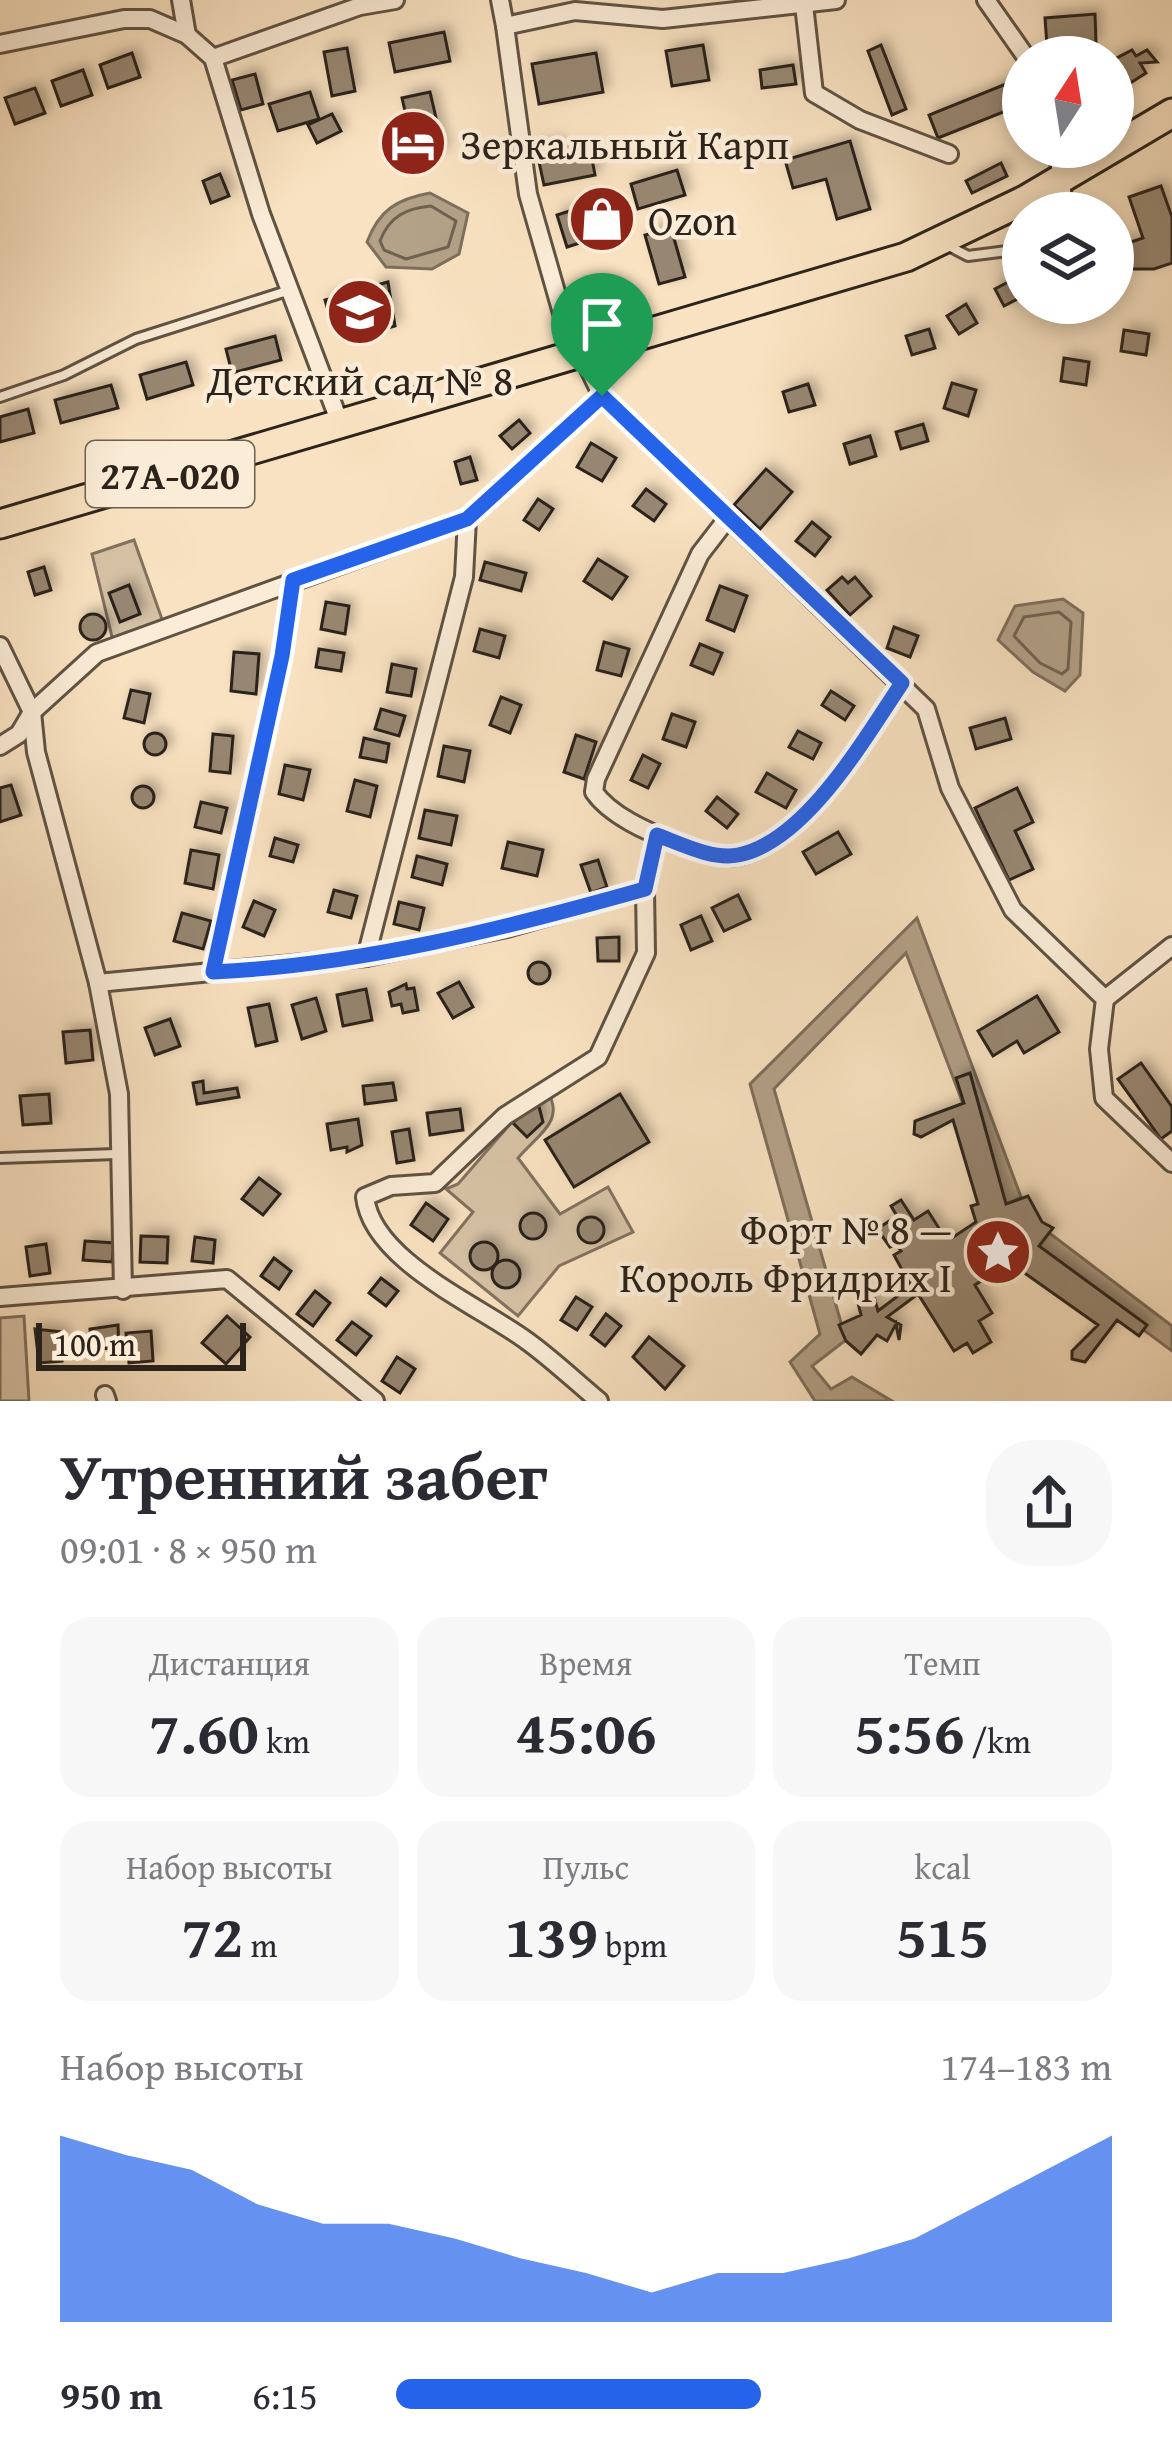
<!DOCTYPE html>
<html lang="ru">
<head>
<meta charset="utf-8">
<style>
	:root { --surface:#fff; --page:#f7f7f7; --text:#2b2b33; --muted:#7c7c81; --accent:#2563eb }
	body { margin:0; font-family:"Gentium Book Plus",serif; background:var(--page); color:var(--text); height:100vh; display:flex; flex-direction:column; font-size:45px; white-space:nowrap }
	* { box-sizing:border-box; margin:0 }
	p { font-size:39px; color:var(--muted) }
	.icon { flex:none; width:66px; height:66px; fill:none; stroke:currentColor; stroke-width:2; stroke-linecap:round; stroke-linejoin:round }
	.map { position:relative; height:1401px; overflow:hidden }
	.drawer { display:flex; flex-direction:column; background:var(--surface); flex:1 }
	.drawer>* { flex:none }
	.needle { width:78px; rotate:12deg }
	.buttons { position:absolute; left:1002px; top:36px; display:grid; gap:24px }
	.buttons a { display:grid; place-items:center; width:132px; height:132px; border-radius:50%; background:var(--surface); box-shadow:0 6px 18px #0003; font-size:60px }
	.scale { position:absolute; left:36px; bottom:30px; width:210px; box-sizing:border-box; padding-left:12px; border:6px solid #2c231a; border-top:0; font-size:33px; line-height:42px; white-space:nowrap; color:#2c231a; -webkit-text-stroke:9px #fbecd7; paint-order:stroke }
	.pin { position:absolute; display:grid; place-items:center; width:102px; height:102px; color:#fff; margin:-123px -51px; border-radius:50% 50% 50% 0; rotate:-45deg; box-shadow:0 0 12px #0007 }
	.pin .icon { rotate:45deg }
	.round { display:grid; place-items:center; flex:none; width:126px; height:126px; border-radius:48px; background:var(--page) }
	.summary { display:flex; align-items:center; justify-content:space-between; height:204px; padding:0 60px }
	h1 { font-size:66px; font-weight:700; line-height:90px }
	.metrics { display:grid; grid-template-columns:repeat(3,1fr); gap:18px; height:204px; padding:12px 60px }
	.metrics div { display:grid; align-content:center; border-radius:30px; background:var(--page); text-align:center }
	.metrics b { font-size:60px; font-weight:700 }
	.metrics small { font-size:33px; font-weight:400 }
	.metrics p { font-size:33px }
	.chart { height:336px; padding:24px 60px }
	.chart p { display:flex; justify-content:space-between }
	.chart svg { width:100%; height:216px; margin-top:12px; fill:var(--accent); opacity:.7 }
	ul { padding:0 60px; list-style:none; font-size:39px }
	li { display:grid; grid-template-columns:192px 144px 1fr; align-items:center; height:90px }
	li i { height:30px; border-radius:15px; background:var(--accent) }
	.map>svg:first-child { display:block }
	.green { fill:#d6c2a5; stroke:#817260; stroke-width:3 }
	.water { fill:#b3a188; stroke:#7d6f5c; stroke-width:3 }
	.lines { fill:none; stroke-linecap:round; stroke-linejoin:round }
	.shore { stroke:#706251; stroke-width:3 }
	.building { fill:#978671; stroke:#2c231a; stroke-width:3; filter:url(#shadow) }
	.service-casing { stroke:#5f5344; stroke-width:14 }
	.minor-casing { stroke:#5f5344; stroke-width:22 }
	.primary-casing { stroke:#2c231a; stroke-width:33 }
	.service { stroke:#fbecd7; stroke-width:8 }
	.minor { stroke:#fbecd7; stroke-width:16 }
	.primary { stroke:#f9e2c1; stroke-width:27 }
	.route-casing { stroke:#fff; stroke-width:24 }
	.route { stroke:#2563eb; stroke-width:15 }
	.labels { text-anchor:middle; dominant-baseline:central; stroke-width:9; stroke-linejoin:round; paint-order:stroke }
	.shield { fill:#fbecd7; stroke:#6a5f53; stroke-width:3 }
	.shield-label { font-size:39px; font-weight:bold; fill:#2c231a }
	.poi-label { font-size:42px; fill:#2c231a; stroke:#fbecd7; text-anchor:start }
</style>
</head>
<body>
<div class="map">
<svg width="1172" height="1401" viewBox="0 0 1172 1401">
	<defs>
		<filter id="shadow"><feDropShadow dx="5.5" dy="-5.5" stdDeviation="6" flood-color="#0004"/></filter>
	</defs>
	<rect width="100%" height="100%" fill="#f9e2c1"/>
	<filter id="stains"><feTurbulence type="fractalNoise" baseFrequency=".00167" numOctaves="4"/><feColorMatrix values="0 0 0 0 .2 0 0 0 0 .09 0 0 0 0 .02 0 0 0 .5 -.17"/></filter>
	<radialGradient id="worn" r=".72"><stop offset=".6" stop-color="#630" stop-opacity="0"/><stop offset="1" stop-color="#630" stop-opacity=".3"/></radialGradient>
	<g class="green">
		<path d="M134,540L163,622L113,641L92,554Z"/>
		<path d="M546,1089C567,1121 538,1134 518,1158L560,1214L608,1187L633,1232L559,1266L518,1316L440,1253L473,1212L446,1189L458,1184L511,1123L509,1117Z"/>
		<path d="M24,1316L29,1401H0V1318Z"/>
	</g>
	<g class="water">
		<path d="M430,193L468,213L459,254L432,269L386,267L367,242C379,210 397,199 430,193Z"/>
		<path d="M1063,599L1083,613L1080,675L1065,691L1033,672L998,640L1015,606Z"/>
		<path d="M917,918L1021,1197L1002,1207L906,953L774,1089L846,1340L812,1366L831,1389L852,1377L892,1401H815L790,1362L820,1334L750,1084Z"/>
		<path d="M1048,1232L1172,1326V1351L1033,1248Z"/>
	</g>
	<g class="lines">
		<g class="shore">
			<path d="M431,206L456,221L448,247L406,259L384,250L380,241C389,217 406,208 431,206Z"/>
			<path d="M1059,612L1071,622L1068,669L1062,674L1040,663L1014,636L1024,617Z"/>
		</g>
	</g>
	<g class="building">
		<path d="M1095,14L1096,42L1047,45L1045,18Z"/>
		<path d="M444,32L450,61L395,72L389,43Z"/>
		<path d="M703,45L709,80L672,86L666,51Z"/>
		<path d="M881,45L906,109L892,115L868,51Z"/>
		<path d="M347,48L355,91L332,96L324,52Z"/>
		<path d="M1132,50L1136,56L1147,50L1157,62L1140,63L1146,73L1113,94V60Z"/>
		<path d="M132,53L140,77L108,88L100,65Z"/>
		<path d="M596,53L603,92L539,104L532,64Z"/>
		<path d="M793,65L796,84L762,88L760,70Z"/>
		<path d="M83,70L92,95L61,106L52,81Z"/>
		<path d="M255,74L263,104L241,110L232,80Z"/>
		<path d="M1006,84L1016,107L938,138L929,115Z"/>
		<path d="M35,88L45,113L15,124L5,98Z"/>
		<path d="M310,92L319,119L278,131L269,104Z"/>
		<path d="M430,92L444,152L416,159L402,98Z"/>
		<path d="M332,114L341,131L317,143L308,125Z"/>
		<path d="M850,141L870,209L837,219L826,179L793,188L785,160Z"/>
		<path d="M558,143L561,154L590,148L595,175L544,185L536,148Z"/>
		<path d="M1001,163L1007,176L972,193L966,181Z"/>
		<path d="M677,170L685,195L638,209L631,184Z"/>
		<path d="M220,174L229,196L211,203L203,181Z"/>
		<path d="M1161,186L1172,217V263L1154,269H1113V248L1143,238L1129,197Z"/>
		<path d="M601,201L611,233L567,247L557,215Z"/>
		<path d="M671,228L685,277L659,284L645,235Z"/>
		<path d="M1014,279L1023,296L1004,306L995,289Z"/>
		<path d="M388,282L395,326L348,340L340,314L330,317L325,300L340,296L344,310L377,300L373,286Z"/>
		<path d="M966,304L977,323L959,334L947,316Z"/>
		<path d="M929,329L935,348L912,355L906,336Z"/>
		<path d="M1124,330L1149,334L1146,355L1121,351Z"/>
		<path d="M275,336L281,360L232,373L226,349Z"/>
		<path d="M1064,358L1089,362L1086,385L1061,381Z"/>
		<path d="M186,362L193,385L147,399L140,375Z"/>
		<path d="M952,383L976,390L968,416L944,408Z"/>
		<path d="M808,384L815,405L789,412L783,392Z"/>
		<path d="M111,385L118,408L61,423L55,400Z"/>
		<path d="M28,409L34,433L0,442V417Z"/>
		<path d="M519,420L530,433L512,449L500,436Z"/>
		<path d="M923,424L928,441L901,449L896,432Z"/>
		<path d="M870,436L876,456L850,464L844,444Z"/>
		<path d="M591,443L616,458L602,481L577,467Z"/>
		<path d="M470,457L477,480L461,484L455,462Z"/>
		<path d="M766,469L792,492L760,529L734,505Z"/>
		<path d="M646,489L666,504L654,521L633,506Z"/>
		<path d="M538,499L553,509L539,530L524,520Z"/>
		<path d="M812,522L830,537L815,556L796,541Z"/>
		<path d="M598,559L627,577L612,599L584,581Z"/>
		<path d="M485,562L526,573L521,591L480,580Z"/>
		<path d="M44,567L51,590L35,595L28,572Z"/>
		<path d="M842,577L848,583L855,577L871,596L850,615L827,590Z"/>
		<path d="M129,585L140,614L120,622L109,593Z"/>
		<path d="M720,586L747,596L734,631L707,620Z"/>
		<path d="M326,602L349,606L345,634L321,629Z"/>
		<circle cx="93" cy="627" r="13"/>
		<path d="M894,627L918,636L910,657L887,648Z"/>
		<path d="M480,629L505,636L499,658L474,651Z"/>
		<path d="M604,642L629,649L621,676L597,670Z"/>
		<path d="M700,644L722,653L713,674L691,665Z"/>
		<path d="M319,649L344,653L341,671L316,667Z"/>
		<path d="M234,652L259,654L256,694L231,691Z"/>
		<path d="M392,664L416,669L411,696L387,692Z"/>
		<path d="M131,690L150,694L144,723L124,718Z"/>
		<path d="M831,691L854,706L845,720L822,705Z"/>
		<path d="M501,697L521,705L510,733L490,725Z"/>
		<path d="M381,709L405,716L399,736L375,729Z"/>
		<path d="M672,714L695,722L686,747L663,739Z"/>
		<path d="M1005,718L1011,739L976,749L970,728Z"/>
		<path d="M798,731L821,743L813,759L789,747Z"/>
		<circle cx="155" cy="744" r="11"/>
		<path d="M213,734L233,736L230,773L210,771Z"/>
		<path d="M576,735L596,742L584,779L564,772Z"/>
		<path d="M364,738L389,744L386,762L360,757Z"/>
		<path d="M444,746L470,751L464,782L438,776Z"/>
		<path d="M643,755L660,764L648,788L631,780Z"/>
		<path d="M285,765L310,770L303,800L279,794Z"/>
		<path d="M767,773L796,790L786,808L756,792Z"/>
		<path d="M355,780L377,786L370,817L347,811Z"/>
		<path d="M11,785L21,815L0,822V788Z"/>
		<circle cx="143" cy="797" r="11"/>
		<path d="M1017,788L1033,822L1015,831L1033,869L1009,880L975,808Z"/>
		<path d="M717,797L738,814L727,828L706,811Z"/>
		<path d="M201,802L227,808L221,833L195,827Z"/>
		<path d="M425,810L457,816L451,845L419,838Z"/>
		<path d="M838,832L851,854L816,874L803,852Z"/>
		<path d="M275,838L298,845L293,862L270,856Z"/>
		<path d="M508,842L543,850L537,876L502,868Z"/>
		<path d="M191,850L219,855L213,889L185,883Z"/>
		<path d="M417,856L447,864L442,885L412,877Z"/>
		<path d="M598,860L607,887L591,893L581,865Z"/>
		<path d="M334,890L357,896L351,918L328,912Z"/>
		<path d="M738,895L750,919L724,931L712,908Z"/>
		<path d="M254,901L275,910L264,936L243,927Z"/>
		<path d="M399,902L424,908L419,930L394,924Z"/>
		<path d="M182,913L211,921L203,949L174,941Z"/>
		<path d="M701,916L712,941L691,950L681,925Z"/>
		<path d="M619,937V961H598L597,938Z"/>
		<circle cx="539" cy="973" r="11"/>
		<path d="M459,982L473,1007L453,1018L438,993Z"/>
		<path d="M406,984L407,989L414,988L418,1010L403,1013L401,1004L392,1006L389,992Z"/>
		<path d="M366,989L372,1020L343,1026L337,995Z"/>
		<path d="M1037,996L1059,1032L1024,1053L1017,1041L993,1056L978,1031Z"/>
		<path d="M316,998L326,1031L302,1039L292,1005Z"/>
		<path d="M269,1004L277,1041L256,1046L248,1008Z"/>
		<path d="M170,1019L180,1046L155,1055L145,1028Z"/>
		<path d="M90,1030L93,1060L66,1063L63,1032Z"/>
		<path d="M1141,1063L1172,1107V1131L1161,1139L1118,1079Z"/>
		<path d="M970,1073L1006,1204L1028,1196L1042,1222L1053,1228L1039,1246L1147,1325L1139,1336L1117,1320L1085,1362L1072,1359V1351L1098,1325L1009,1262L975,1285L992,1313L979,1321L991,1342L973,1353L967,1343L954,1351L918,1294L887,1317L901,1325L899,1340L896,1324L887,1341L877,1335L861,1354L846,1341L839,1325L861,1315L858,1303L873,1299L861,1292L873,1293L878,1311L911,1286L894,1255L901,1251L896,1244L890,1247L877,1229L897,1216L891,1206L901,1200L914,1220L928,1211L942,1233L947,1230L952,1238L976,1222L971,1206L978,1204L953,1120L921,1137L914,1134L915,1121L964,1103L956,1078Z"/>
		<path d="M203,1081L204,1093L237,1088L239,1097L197,1104L193,1083Z"/>
		<path d="M393,1083L396,1100L365,1104L363,1086Z"/>
		<path d="M49,1094L51,1123L23,1125L20,1096Z"/>
		<path d="M620,1094L649,1142L574,1187L545,1140Z"/>
		<path d="M537,1099L543,1122L527,1137L513,1123Z"/>
		<path d="M460,1109L463,1130L430,1135L427,1113Z"/>
		<path d="M358,1119L362,1145L347,1152V1147L331,1150L327,1124Z"/>
		<path d="M409,1129L414,1160L397,1163L392,1132Z"/>
		<path d="M259,1178L280,1194L263,1215L242,1199Z"/>
		<path d="M426,1203L448,1219L433,1241L411,1225Z"/>
		<circle cx="533" cy="1226" r="13"/>
		<circle cx="591" cy="1230" r="13"/>
		<path d="M141,1236L168,1237L167,1263L140,1262Z"/>
		<path d="M195,1237L215,1240L213,1263L192,1261Z"/>
		<path d="M85,1241L114,1243L112,1262L83,1260Z"/>
		<circle cx="484" cy="1256" r="14"/>
		<path d="M46,1244L50,1273L30,1276L26,1247Z"/>
		<path d="M274,1258L291,1271L279,1289L261,1276Z"/>
		<circle cx="506" cy="1274" r="14"/>
		<path d="M381,1278L398,1291L386,1306L369,1293Z"/>
		<path d="M315,1291L330,1303L313,1326L297,1314Z"/>
		<path d="M576,1297L592,1307L577,1330L561,1320Z"/>
		<path d="M606,1314L621,1326L605,1346L591,1335Z"/>
		<path d="M227,1316L250,1337L226,1364L202,1343Z"/>
		<path d="M352,1322L371,1336L356,1355L337,1340Z"/>
		<path d="M118,1325L119,1348L91,1349L90,1329Z"/>
		<path d="M35,1329L63,1332L62,1361L39,1363Z"/>
		<path d="M151,1331L153,1361L129,1363L126,1333Z"/>
		<path d="M649,1337L684,1366L665,1389L633,1357Z"/>
		<path d="M397,1357L415,1369L400,1393L382,1381Z"/>
	</g>
	<g class="lines">
		<g class="service-casing">
			<g id="service">
				<path d="M1065,185L1070,213"/>
				<path d="M945,244L968,256L1023,249"/>
				<path d="M0,397L64,375L136,339L290,290"/>
				<path d="M0,1158L116,1154"/>
			</g>
		</g>
		<g class="minor-casing">
			<g id="minor">
				<path d="M181,0L187,35"/>
				<path d="M500,0L505,26L575,11L663,19L836,0"/>
				<path d="M986,0L1026,57"/>
				<path d="M804,5L814,93L860,120L949,154"/>
				<path d="M505,26L528,194L562,313L602,396L926,709L950,788L1013,910L1105,999L1099,1049L1104,1098L1172,1163"/>
				<path d="M0,44L124,19H150L187,35L213,58L261,214L340,423"/>
				<path d="M213,58L360,6L395,0"/>
				<path d="M1055,147L1063,178"/>
				<path d="M727,519L700,554L596,779L594,792C610,815 647,832 673,841C691,847 716,859 736,856C804,846 867,735 902,683"/>
				<path d="M0,646L32,712L36,752L98,983L119,1094L123,1290"/>
				<path d="M0,746L19,734L32,712L97,653L467,519L602,396"/>
				<path d="M366,957L464,577L467,519"/>
				<path d="M213,972L282,655L293,580"/>
				<path d="M98,983L366,957L507,928L645,889"/>
				<path d="M1105,999L1172,946"/>
				<path d="M0,1297L227,1279L375,1401"/>
				<path d="M105,1395L107,1401"/>
				<path d="M599,1401C575,1381 552,1359 527,1341C480,1306 372,1261 365,1197L391,1186L435,1183L505,1116L598,1057L646,953L645,889L657,835"/>
			</g>
		</g>
		<g class="primary-casing">
			<path id="primary" d="M0,524L906,257L1025,200L1172,113"/>
		</g>
		<use href="#service" class="service"/>
		<use href="#minor" class="minor"/>
		<use href="#primary" class="primary"/>
	</g>
	<g class="lines">
		<g class="route-casing">
			<path id="route" d="M602,396L902,683C866,736 806,842 738,855C713,860 681,844 657,835L645,889C503,929 361,965 213,972L282,656L293,580L467,519Z"/>
		</g>
		<use href="#route" class="route"/>
	</g>
	<defs>
		<g id="hotel-disc" transform="scale(3.45)"><circle r="9.5" fill="#8f2418" stroke="#fbecd7"/><path d="M-6-4.5h1.5V1H6V5H4.5V3h-9V5H-6ZM-4 0a1.8 1.8 0 1 1 3.6 0ZM.5 0V-2.5h3Q6-2.5 6 0Z" fill="#fff"/></g>
		<g id="shop-disc" transform="scale(3.45)"><circle r="9.5" fill="#8f2418" stroke="#fbecd7"/><path d="M-5-2.5h2.3a2.7 3.5 0 0 1 5.4 0H5L5.5 6h-11ZM-1.5-2.5h3a1.5 2.3 0 0 0-3 0Z" fill="#fff"/></g>
		<g id="school-disc" transform="scale(3.45)"><circle r="9.5" fill="#8f2418" stroke="#fbecd7"/><path d="M0-5L7-2L0 1L-7-2ZM-4 1L0 2.5L4 1V4Q0 6-4 4Z" fill="#fff"/></g>
		<g id="sight-disc" transform="scale(3.45)"><circle r="9.5" fill="#8f2418" stroke="#fbecd7"/><path d="M0-6L1.8-2.2L6-1.7L2.9 1.2L3.7 5.4L0 3.3L-3.7 5.4L-2.9 1.2L-6-1.7L-1.8-2.2Z" fill="#fff"/></g>
	</defs>
	<g fill-rule="evenodd">
		<use href="#hotel-disc" x="413" y="143"/>
		<use href="#shop-disc" x="602" y="219"/>
		<use href="#school-disc" x="360" y="312"/>
		<use href="#sight-disc" x="998" y="1252"/>
	</g>
	<g class="labels">
		<rect class="shield" x="86" y="441" width="168" height="66" rx="9"/>
		<g class="shield-label">
			<text x="170" y="474">27А-020</text>
		</g>
		<g class="poi-label">
			<text x="460" y="143">Зеркальный Карп</text>
			<text x="648" y="219">Ozon</text>
			<text x="360" y="379" text-anchor="middle">Детский сад № 8</text>
			<text x="952" y="1228" text-anchor="end">Форт № 8 —<tspan x="952" dy="48">Король Фридрих I</tspan></text>
		</g>
	</g>
	<rect width="100%" height="100%" filter="url(#stains)"/>
	<rect width="100%" height="100%" fill="url(#worn)"/>
</svg>
<div class="buttons">
<a><svg class="needle" viewBox="-14 -14 28 28"><path d="M0-13l5 13h-10z" fill="#e53935"/><path d="M0 13l5-13h-10z" fill="#7c7c81"/></svg></a>
<a><svg class="icon" aria-label="layers" viewBox="0 0 24 24"><path d="M12 4l9 5-9 5-9-5zM3 14l9 5 9-5"/></svg></a>
</div>
<div class="scale">100 m</div>
<div class="pin" style="left:602px;top:396px;background:#1e9e55"><svg class="icon" aria-label="arrive" viewBox="0 0 24 24"><path d="M6 21V4h12l-3 4 3 4H6"/></svg></div>
</div>
<section class="drawer">
<div class="summary"><div><h1>Утренний забег</h1><p>09:01 · 8 × 950 m</p></div><a class="round"><svg class="icon" aria-label="share" viewBox="0 0 24 24"><path d="M12 15V3M7 8l5-5 5 5M5 13v7h14v-7"/></svg></a></div>
<div class="metrics">
<div><p>Дистанция</p><b>7.60<small> km</small></b></div>
<div><p>Время</p><b>45:06</b></div>
<div><p>Темп</p><b>5:56<small> /km</small></b></div>
</div>
<div class="metrics">
<div><p>Набор высоты</p><b>72<small> m</small></b></div>
<div><p>Пульс</p><b>139<small> bpm</small></b></div>
<div><p>kcal</p><b>515</b></div>
</div>
<div class="chart"><p><span>Набор высоты</span>174–183 m</p>
<svg viewBox="0 0 160 44" preserveAspectRatio="none"><path d="M0 44V6L10 10L20 13L30 20L40 24L50 24L60 27L70 31L80 34L90 38L100 34L110 34L120 31L130 27L140 20L150 13L160 6V44z"/></svg>
</div>
<ul>
<li><b>950 m</b>6:15<i style="width:51%"></i></li>
</ul>
</section>
</body>
</html>
